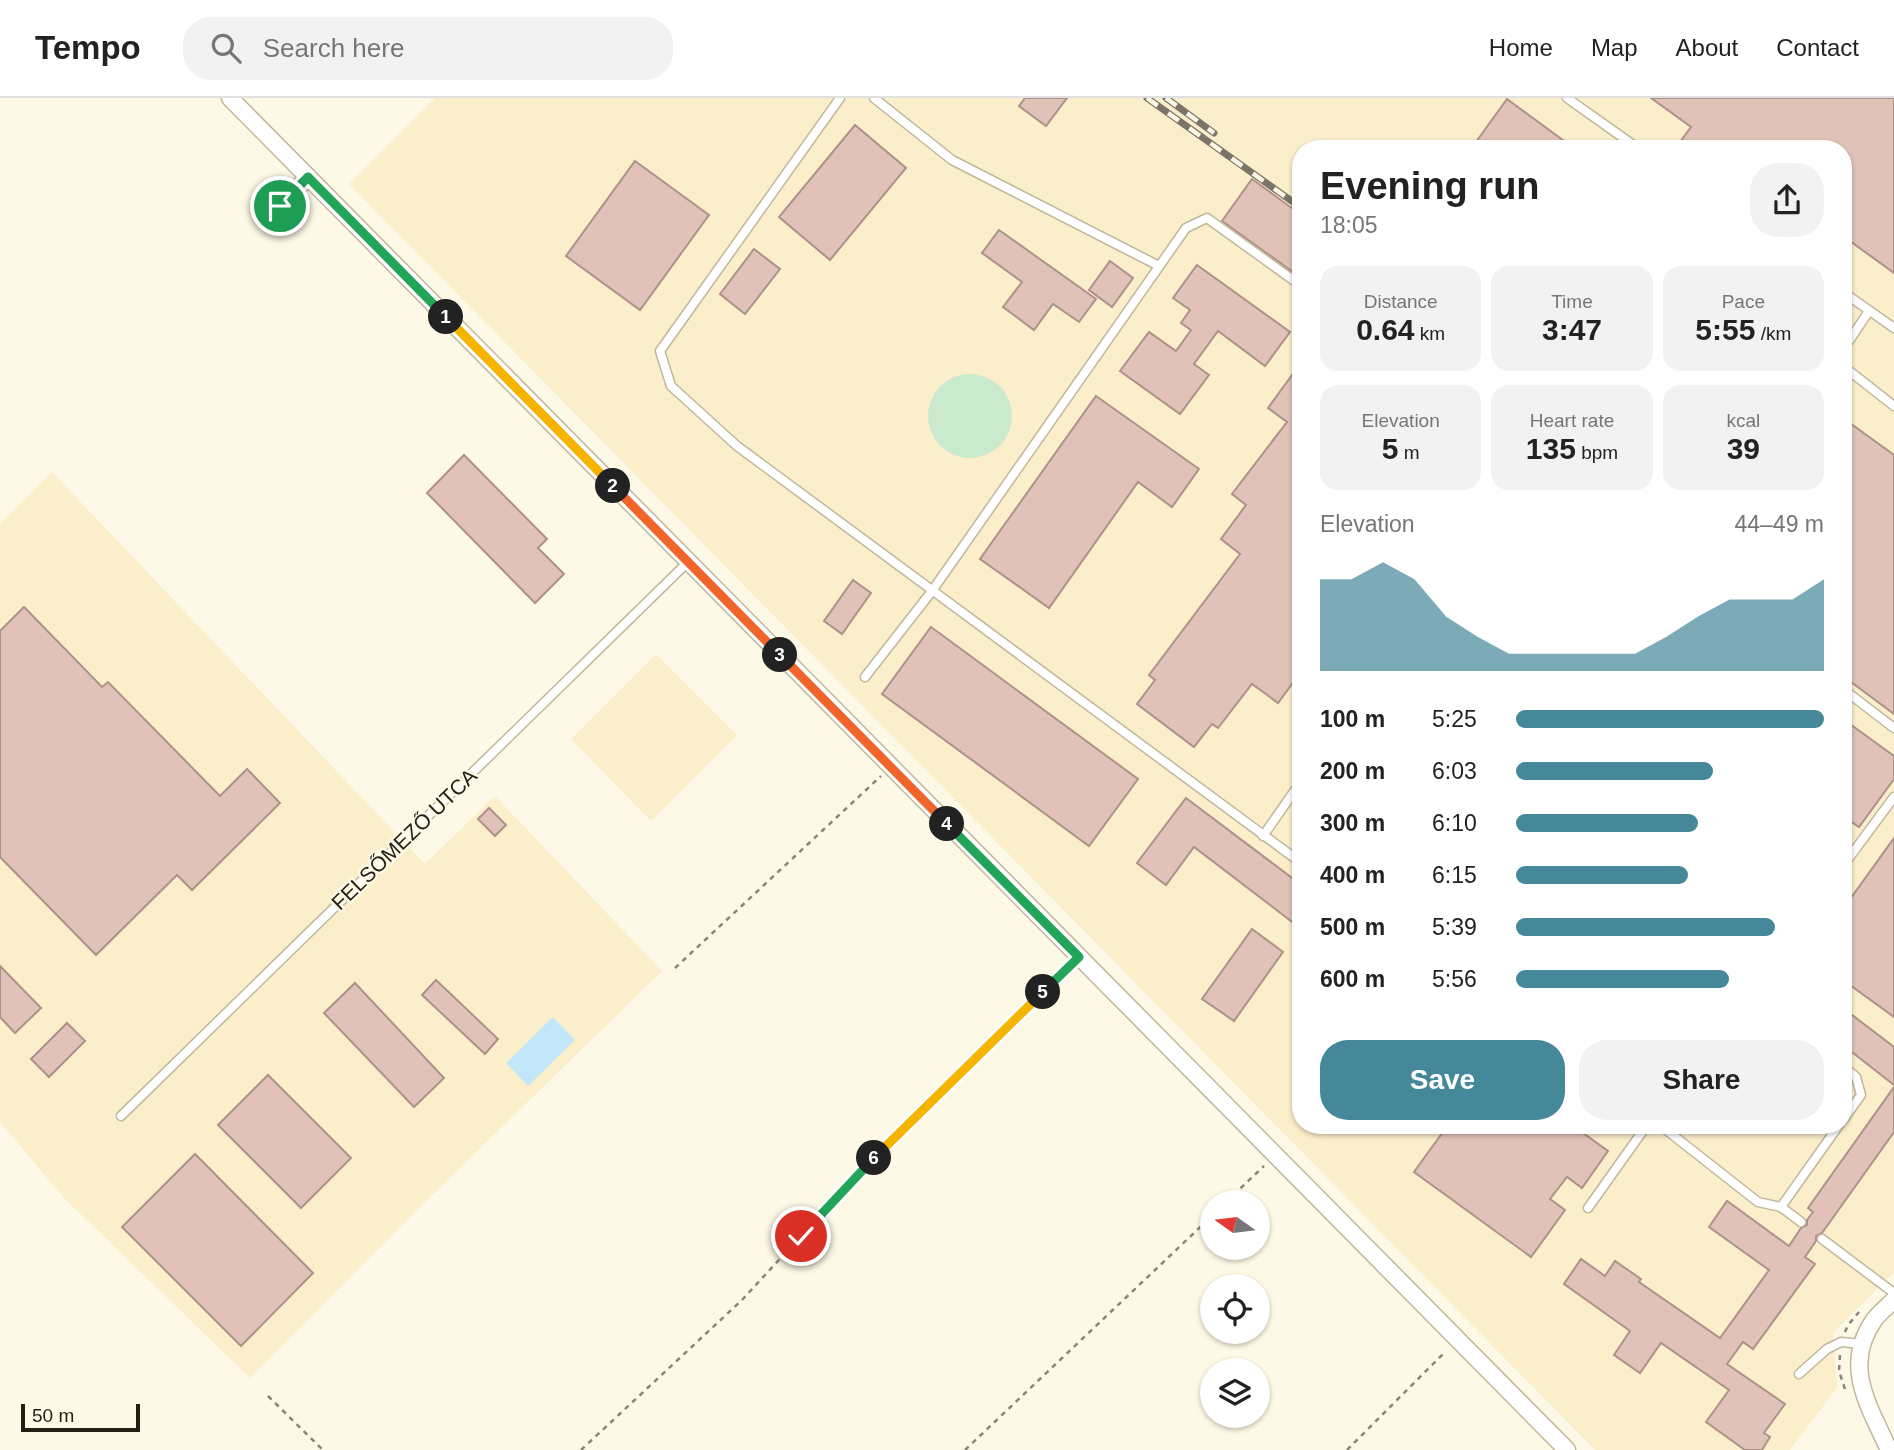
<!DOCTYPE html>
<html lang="en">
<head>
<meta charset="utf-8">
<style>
	:root { --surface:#fff; --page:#f2f2f2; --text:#222; --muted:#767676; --line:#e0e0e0; --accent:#458899 }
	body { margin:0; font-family:Arial,sans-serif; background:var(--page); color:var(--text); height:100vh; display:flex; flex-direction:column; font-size:26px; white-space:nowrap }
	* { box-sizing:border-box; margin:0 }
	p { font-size:23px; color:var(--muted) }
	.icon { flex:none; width:38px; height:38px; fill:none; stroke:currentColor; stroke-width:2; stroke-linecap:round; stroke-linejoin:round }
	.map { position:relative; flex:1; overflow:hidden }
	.sheet { position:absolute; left:1292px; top:42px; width:560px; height:994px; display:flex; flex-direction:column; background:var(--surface); border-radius:28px; box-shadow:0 2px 5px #0004 }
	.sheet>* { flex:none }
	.needle { width:46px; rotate:284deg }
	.buttons { position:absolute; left:1200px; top:1092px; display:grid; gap:14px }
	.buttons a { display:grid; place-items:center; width:70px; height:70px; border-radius:50%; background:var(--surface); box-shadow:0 2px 5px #0004; font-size:35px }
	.scale { position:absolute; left:21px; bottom:18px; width:119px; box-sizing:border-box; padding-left:7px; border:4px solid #231f15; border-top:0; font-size:19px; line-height:24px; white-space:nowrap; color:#231f15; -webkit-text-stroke:5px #fef8e7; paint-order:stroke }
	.pin { position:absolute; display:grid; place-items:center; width:60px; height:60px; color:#fff; margin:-30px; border:4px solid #fff; border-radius:50%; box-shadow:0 2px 7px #0007 }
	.km { position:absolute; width:35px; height:35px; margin:-18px; border-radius:50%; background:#222; color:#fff; font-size:19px; line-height:35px; text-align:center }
	.round { display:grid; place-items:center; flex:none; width:74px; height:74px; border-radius:28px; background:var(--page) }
	.summary { display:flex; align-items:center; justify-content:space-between; height:119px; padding:0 28px }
	h1 { font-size:38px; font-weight:700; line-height:52px }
	.stats { display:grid; grid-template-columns:repeat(3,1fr); gap:10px; height:119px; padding:7px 28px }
	.stats div { display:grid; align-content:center; border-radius:18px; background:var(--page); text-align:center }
	.stats b { font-size:30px; font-weight:700 }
	.stats small { font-size:19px; font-weight:400 }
	.stats p { font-size:19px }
	.chart { height:196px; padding:14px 28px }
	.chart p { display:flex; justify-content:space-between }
	.chart svg { width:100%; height:126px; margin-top:7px; fill:var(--accent); opacity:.7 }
	.action { display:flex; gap:14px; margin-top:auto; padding:14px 28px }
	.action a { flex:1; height:80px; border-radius:28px; background:var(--accent); color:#fff; font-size:28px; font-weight:700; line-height:80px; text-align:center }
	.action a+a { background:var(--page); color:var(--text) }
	ul { padding:0 28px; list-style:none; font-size:23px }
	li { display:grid; grid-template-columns:112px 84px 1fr; align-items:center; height:52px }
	li i { height:18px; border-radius:9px; background:var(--accent) }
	header { display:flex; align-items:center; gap:42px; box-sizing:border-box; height:98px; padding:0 35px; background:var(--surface); border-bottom:2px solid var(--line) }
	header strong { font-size:33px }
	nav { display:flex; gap:38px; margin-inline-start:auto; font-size:24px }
	.search { width:490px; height:63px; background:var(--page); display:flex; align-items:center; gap:18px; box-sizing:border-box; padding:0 24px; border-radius:28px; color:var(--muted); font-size:26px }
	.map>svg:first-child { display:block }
	.built { fill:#fbeecb; fill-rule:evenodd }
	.green { fill:#cbe9cc }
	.water { fill:#c3e7fa }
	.building { fill:#e1c2b8; stroke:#ae9188; stroke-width:2 }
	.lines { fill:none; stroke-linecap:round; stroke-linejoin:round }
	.lane-casing { stroke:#c1b79d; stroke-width:11 }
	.street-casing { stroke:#c1b79d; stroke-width:19 }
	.path { stroke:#8a8578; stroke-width:2.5; stroke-dasharray:5 5; stroke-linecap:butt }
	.lane { stroke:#fff; stroke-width:8 }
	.street { stroke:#fff; stroke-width:16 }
	.rail-casing { stroke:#7a7568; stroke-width:7 }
	.rail { stroke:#fef8e7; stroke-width:4.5; stroke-dasharray:13; stroke-linecap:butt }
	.split-1-casing { stroke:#fff; stroke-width:14 }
	.split-2-casing { stroke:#fff; stroke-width:14 }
	.split-3-casing { stroke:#fff; stroke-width:14 }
	.split-4-casing { stroke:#fff; stroke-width:14 }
	.split-5-casing { stroke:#fff; stroke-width:14 }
	.split-6-casing { stroke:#fff; stroke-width:14 }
	.split-7-casing { stroke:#fff; stroke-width:14 }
	.split-1 { stroke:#22a559; stroke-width:9 }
	.split-2 { stroke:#f5b400; stroke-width:9 }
	.split-3 { stroke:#f0652b; stroke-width:9 }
	.split-4 { stroke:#f0652b; stroke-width:9 }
	.split-5 { stroke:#22a559; stroke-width:9 }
	.split-6 { stroke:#f5b400; stroke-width:9 }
	.split-7 { stroke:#22a559; stroke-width:9 }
	.labels { text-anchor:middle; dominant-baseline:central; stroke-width:5; stroke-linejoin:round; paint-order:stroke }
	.street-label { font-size:21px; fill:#231f15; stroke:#fef8e7 }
</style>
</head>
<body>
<header>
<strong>Tempo</strong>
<div class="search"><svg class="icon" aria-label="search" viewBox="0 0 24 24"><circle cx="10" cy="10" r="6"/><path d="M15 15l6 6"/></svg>Search here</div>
<nav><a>Home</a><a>Map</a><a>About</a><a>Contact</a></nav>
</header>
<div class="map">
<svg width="1894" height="1352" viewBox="0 0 1894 1352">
	<rect width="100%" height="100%" fill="#fef8e7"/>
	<g class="built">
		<path d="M435,0H1894V1174L1833,1235L1837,1290L1790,1352H1595L349,86ZM1300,51H1843V1027H1300Z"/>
		<path d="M52,374L425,766L495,698L662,873L425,1104L250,1280L64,1100L0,1024V426Z"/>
		<path d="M656,556L737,637L651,723L571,641Z"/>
	</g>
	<circle class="green" cx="970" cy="318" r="42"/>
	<path class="water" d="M553,919L575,942L528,988L506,965Z"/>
	<g class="building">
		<path d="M1025,0H1067L1046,28L1019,8Z"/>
		<path d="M1651,0H1894V175L1843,138V51H1675L1691,29Z"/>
		<path d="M1507,1L1575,51H1471Z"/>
		<path d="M855,27L906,70L830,162L779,119Z"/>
		<path d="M635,63L709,117L640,212L566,158Z"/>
		<path d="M1252,81L1300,116V179L1222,123Z"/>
		<path d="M999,132L1096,201L1079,224L1053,206L1034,232L1003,209L1022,184L982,155Z"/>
		<path d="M754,151L780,171L745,216L720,196Z"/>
		<path d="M1110,163L1133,180L1112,209L1089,192Z"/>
		<path d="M1197,167L1290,234L1265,268L1218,233L1194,266L1209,277L1180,316L1120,273L1149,234L1176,253L1191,232L1181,225L1190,212L1173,200Z"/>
		<path d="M1300,266V575L1278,605L1252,586L1218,630L1212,626L1194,649L1137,606L1155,582L1149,577L1240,456L1221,441L1246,407L1232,396L1287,324L1268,310Z"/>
		<path d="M1096,298L1199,371L1172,409L1138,384L1049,510L980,461Z"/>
		<path d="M1843,320L1894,357V616L1843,578Z"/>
		<path d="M464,357L547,441L538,450L564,476L535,505L427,395Z"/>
		<path d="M853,482L871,495L842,536L824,523Z"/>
		<path d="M24,509L102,589L108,584L220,698L247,671L280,705L192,792L177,777L96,857L0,759V533Z"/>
		<path d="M931,529L1138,681L1089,748L882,596Z"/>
		<path d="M1843,621L1894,658V681L1859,729L1843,718Z"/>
		<path d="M1186,700L1300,786V830L1194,749L1166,787L1137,765Z"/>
		<path d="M489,710L506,727L495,738L478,721Z"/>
		<path d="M1894,740V919L1843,882V811Z"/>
		<path d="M1252,831L1283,854L1234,923L1202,901Z"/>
		<path d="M0,868L41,910L15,935L0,919Z"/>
		<path d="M436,882L498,941L485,956L422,897Z"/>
		<path d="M355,885L444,980L414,1009L324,915Z"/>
		<path d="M1843,910L1894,949V987L1843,947Z"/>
		<path d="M67,925L85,943L49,979L31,961Z"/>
		<path d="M268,977L351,1060L301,1110L218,1027Z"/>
		<path d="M1894,989V1034L1822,1135L1816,1138V1143L1805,1159L1815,1166L1753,1251L1743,1244L1727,1266L1785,1306L1764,1335L1770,1339L1762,1352H1745L1706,1324L1729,1292L1661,1245L1640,1275L1614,1257L1630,1233L1564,1186L1581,1161L1605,1178L1615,1163L1641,1181L1639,1184L1720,1240L1769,1172L1709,1129L1727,1103L1789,1148L1801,1130L1807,1127V1122L1813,1114L1808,1110Z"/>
		<path d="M1448,1027H1572L1608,1053L1582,1090L1567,1079L1550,1101L1565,1112L1531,1159L1414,1074Z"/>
		<path d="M195,1056L313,1175L241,1248L122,1129Z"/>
	</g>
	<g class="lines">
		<g class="lane-casing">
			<g id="lane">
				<path d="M840,0L660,253L671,288L737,348L1300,764"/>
				<path d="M874,0L952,62L1159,168"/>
				<path d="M1567,0L1639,51"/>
				<path d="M1843,194L1894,230"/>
				<path d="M1843,252L1869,213"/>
				<path d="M1843,268L1894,308"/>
				<path d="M865,579L932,493L1186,130L1207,120L1300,187"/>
				<path d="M1843,591L1894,630"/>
				<path d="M1263,738L1300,685"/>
				<path d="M1843,768L1894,699"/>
				<path d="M1843,968L1856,979L1861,997L1843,1022"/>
				<path d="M121,1018L688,464"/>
				<path d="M1660,1027L1758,1104L1781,1109L1839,1027"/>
				<path d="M1781,1109L1801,1124"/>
				<path d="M1588,1110L1647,1027"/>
				<path d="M1822,1141L1894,1195"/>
				<path d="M1799,1276L1827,1251L1841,1244L1862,1246"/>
			</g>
		</g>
		<g class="street-casing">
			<g id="street">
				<path d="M230,0L1567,1352"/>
				<path d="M280,108L308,79"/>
				<path d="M1889,1352C1869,1308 1842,1268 1874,1222C1879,1215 1888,1208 1894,1202"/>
			</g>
		</g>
		<g class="path">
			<path d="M675,870L881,678"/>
			<path d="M1226,1104L1264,1068"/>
			<path d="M1845,1234L1848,1227L1859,1214"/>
			<path d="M1840,1257L1839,1273L1845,1291"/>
			<path d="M268,1298L323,1352"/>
			<path d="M581,1352L742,1202L859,1075L1068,869"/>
			<path d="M965,1352L1213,1117"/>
			<path d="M1347,1352L1446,1253"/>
		</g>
		<use href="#lane" class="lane"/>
		<use href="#street" class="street"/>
		<g class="rail-casing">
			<g id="rail">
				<path d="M1147,0L1300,109"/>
				<path d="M1166,0L1214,35"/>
			</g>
		</g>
		<use href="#rail" class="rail"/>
	</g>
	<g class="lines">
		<g class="split-1-casing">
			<path id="split-1" d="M280,108L308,79L446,219"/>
		</g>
		<g class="split-2-casing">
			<path id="split-2" d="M446,219L613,388"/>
		</g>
		<g class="split-3-casing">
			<path id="split-3" d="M613,388L780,557"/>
		</g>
		<g class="split-4-casing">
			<path id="split-4" d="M780,557L947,726"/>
		</g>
		<g class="split-5-casing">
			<path id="split-5" d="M947,726L1079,859L1043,894"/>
		</g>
		<g class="split-6-casing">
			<path id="split-6" d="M874,1060L1043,894"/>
		</g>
		<g class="split-7-casing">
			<path id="split-7" d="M801,1138L874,1060"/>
		</g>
		<use href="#split-1" class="split-1"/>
		<use href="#split-2" class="split-2"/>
		<use href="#split-3" class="split-3"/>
		<use href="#split-4" class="split-4"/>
		<use href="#split-5" class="split-5"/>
		<use href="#split-6" class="split-6"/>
		<use href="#split-7" class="split-7"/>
	</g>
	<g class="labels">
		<g class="street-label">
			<text transform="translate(404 741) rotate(-44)">FELSŐMEZŐ UTCA</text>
		</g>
	</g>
</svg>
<div class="buttons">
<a><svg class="needle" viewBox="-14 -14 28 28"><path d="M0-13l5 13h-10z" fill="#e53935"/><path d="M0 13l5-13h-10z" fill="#767676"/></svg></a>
<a><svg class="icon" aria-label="locate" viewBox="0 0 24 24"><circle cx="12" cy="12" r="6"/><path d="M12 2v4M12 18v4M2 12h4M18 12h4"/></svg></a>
<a><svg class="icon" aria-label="layers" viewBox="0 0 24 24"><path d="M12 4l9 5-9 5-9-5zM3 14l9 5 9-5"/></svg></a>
</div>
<div class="scale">50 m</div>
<div class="pin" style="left:280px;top:108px;background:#1e9e55"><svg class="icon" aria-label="arrive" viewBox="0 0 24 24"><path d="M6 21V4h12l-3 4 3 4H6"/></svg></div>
<div class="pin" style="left:801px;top:1138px;background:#d93025"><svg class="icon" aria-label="check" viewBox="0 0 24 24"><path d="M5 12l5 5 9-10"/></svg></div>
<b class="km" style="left:446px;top:219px">1</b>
<b class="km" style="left:613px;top:388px">2</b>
<b class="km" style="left:780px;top:557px">3</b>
<b class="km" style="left:947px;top:726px">4</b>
<b class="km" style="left:1043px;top:894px">5</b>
<b class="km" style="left:874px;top:1060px">6</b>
<section class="sheet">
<div class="summary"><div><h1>Evening run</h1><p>18:05</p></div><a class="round"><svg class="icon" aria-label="share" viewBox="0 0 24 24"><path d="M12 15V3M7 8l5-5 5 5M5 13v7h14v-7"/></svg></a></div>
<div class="stats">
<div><p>Distance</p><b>0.64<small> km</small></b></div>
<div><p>Time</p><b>3:47</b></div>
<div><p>Pace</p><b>5:55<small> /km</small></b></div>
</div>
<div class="stats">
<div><p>Elevation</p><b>5<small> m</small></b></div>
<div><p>Heart rate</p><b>135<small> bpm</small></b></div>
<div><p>kcal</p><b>39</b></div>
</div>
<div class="chart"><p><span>Elevation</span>44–49 m</p>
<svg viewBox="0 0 160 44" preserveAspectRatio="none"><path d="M0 44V12L10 12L20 6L30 12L40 25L50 32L60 38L70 38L80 38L90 38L100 38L110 32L120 25L130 19L140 19L150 19L160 12V44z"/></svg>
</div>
<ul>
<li><b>100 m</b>5:25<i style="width:100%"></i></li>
<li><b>200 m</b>6:03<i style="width:64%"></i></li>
<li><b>300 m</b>6:10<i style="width:59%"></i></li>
<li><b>400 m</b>6:15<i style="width:56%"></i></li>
<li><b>500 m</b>5:39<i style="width:84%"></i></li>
<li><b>600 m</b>5:56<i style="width:69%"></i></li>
</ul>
<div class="action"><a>Save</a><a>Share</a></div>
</section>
</div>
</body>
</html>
